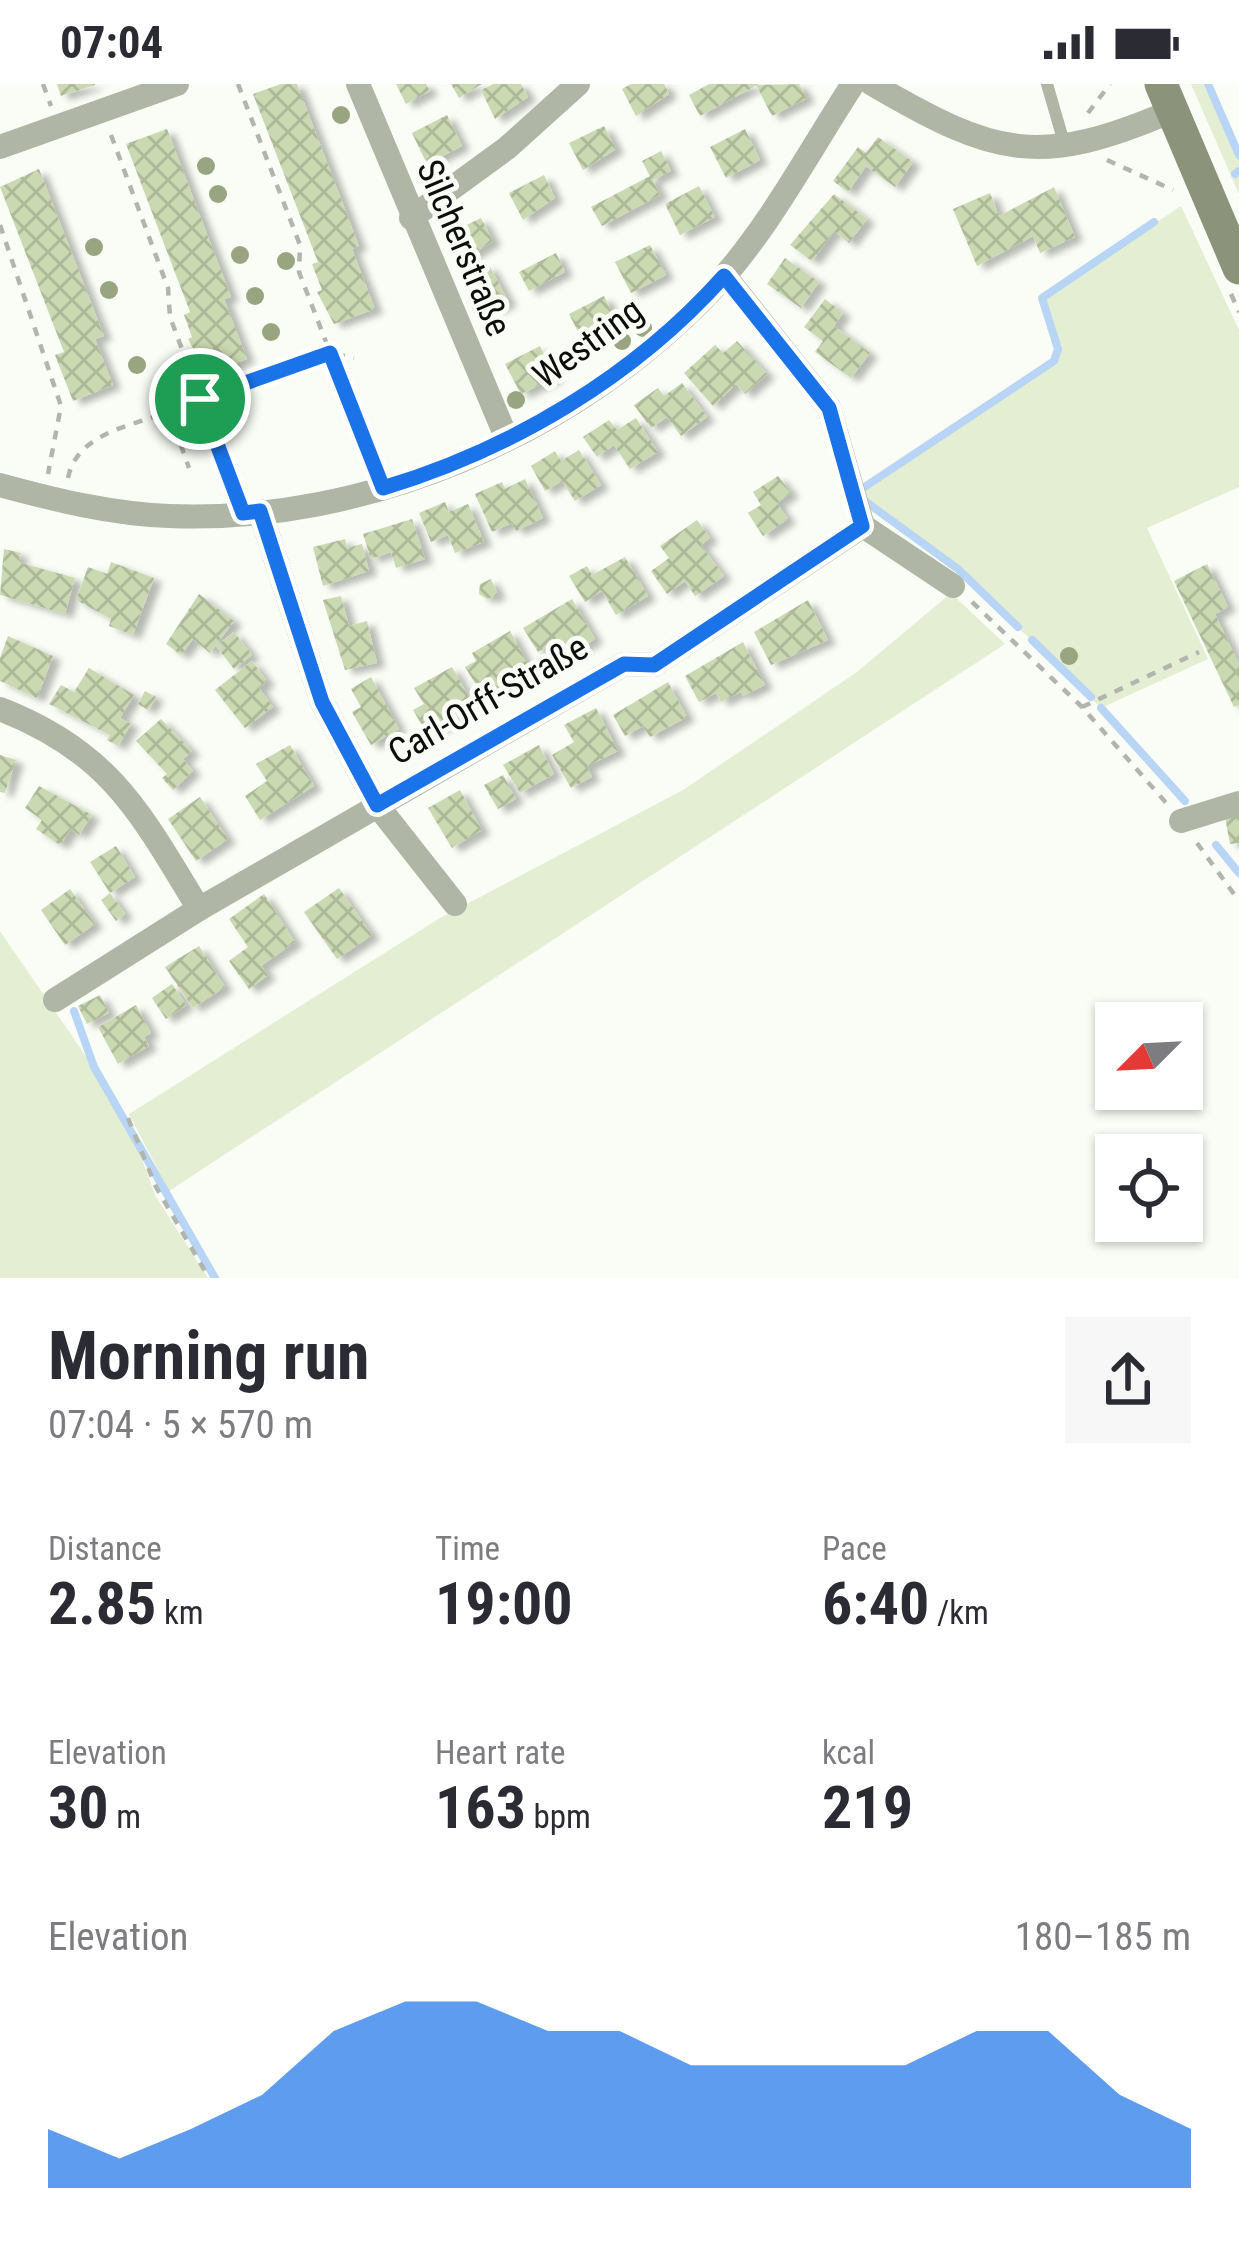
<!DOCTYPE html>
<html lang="en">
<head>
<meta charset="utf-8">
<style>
	:root { --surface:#fff; --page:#f7f7f7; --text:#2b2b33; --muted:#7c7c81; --accent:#1a73e8 }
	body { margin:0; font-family:"Roboto Condensed",sans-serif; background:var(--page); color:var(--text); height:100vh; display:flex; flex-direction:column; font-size:45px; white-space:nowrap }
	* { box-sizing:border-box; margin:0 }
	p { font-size:39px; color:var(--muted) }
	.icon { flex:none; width:66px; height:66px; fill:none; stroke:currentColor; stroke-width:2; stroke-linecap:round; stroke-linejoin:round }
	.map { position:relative; height:1194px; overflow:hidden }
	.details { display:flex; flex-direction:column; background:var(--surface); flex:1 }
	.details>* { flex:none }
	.needle { width:78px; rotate:246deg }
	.controls { position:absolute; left:1095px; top:918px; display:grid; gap:24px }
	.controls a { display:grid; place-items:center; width:108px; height:108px; border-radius:0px; background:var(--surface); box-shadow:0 3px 9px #0004; font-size:60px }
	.pin { position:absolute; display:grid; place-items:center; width:102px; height:102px; color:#fff; margin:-51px; border:6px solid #fff; border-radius:50%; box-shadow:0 3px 12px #0007 }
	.round { display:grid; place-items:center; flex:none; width:126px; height:126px; border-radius:0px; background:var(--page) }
	.head { display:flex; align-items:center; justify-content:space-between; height:204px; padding:0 48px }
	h1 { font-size:66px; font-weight:700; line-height:90px }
	.stats { display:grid; grid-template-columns:repeat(3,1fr); gap:18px; height:204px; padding:12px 48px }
	.stats div { display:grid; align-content:center }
	.stats b { font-size:60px; font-weight:700 }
	.stats small { font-size:33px; font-weight:400 }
	.stats p { font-size:33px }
	.chart { height:336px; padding:24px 48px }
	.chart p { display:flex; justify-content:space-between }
	.chart svg { width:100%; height:216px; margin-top:12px; fill:var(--accent); opacity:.7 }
	.status { display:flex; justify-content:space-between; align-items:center; height:84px; padding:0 60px; background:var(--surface); direction:ltr }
	.status svg { height:33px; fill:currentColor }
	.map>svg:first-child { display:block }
	.grass { fill:#e3eed2 }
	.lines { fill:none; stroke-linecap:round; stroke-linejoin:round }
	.stream { stroke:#b9d5f5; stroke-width:8 }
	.building { fill:url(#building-cross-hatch); filter:url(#shadow) }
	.path { stroke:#b2b4ae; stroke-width:4.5; stroke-dasharray:9 9; stroke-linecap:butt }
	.lane { stroke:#afb6a5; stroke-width:12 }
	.street { stroke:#afb6a5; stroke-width:24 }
	.secondary { stroke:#8b947b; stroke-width:33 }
	.tree { fill:#99a480 }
	.route-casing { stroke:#fff; stroke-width:24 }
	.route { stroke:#1a73e8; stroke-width:15 }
	.labels { text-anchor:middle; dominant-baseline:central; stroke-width:10; stroke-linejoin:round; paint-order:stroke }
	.street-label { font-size:36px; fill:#0d0e0b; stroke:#fafdf5 }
</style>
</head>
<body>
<div class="status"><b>07:04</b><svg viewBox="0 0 49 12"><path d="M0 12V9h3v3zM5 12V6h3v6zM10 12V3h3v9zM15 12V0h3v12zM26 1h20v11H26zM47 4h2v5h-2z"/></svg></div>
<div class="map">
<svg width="1239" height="1194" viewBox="0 0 1239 1194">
	<defs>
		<pattern id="building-cross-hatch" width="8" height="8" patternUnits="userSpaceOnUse" patternTransform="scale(3)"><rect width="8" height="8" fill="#cbd9b2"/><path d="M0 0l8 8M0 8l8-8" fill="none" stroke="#adb998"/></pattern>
		<filter id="shadow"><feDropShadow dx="8" dy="4.5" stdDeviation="3" flood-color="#0004"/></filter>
	</defs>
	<rect width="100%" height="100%" fill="#fafdf5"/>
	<g class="grass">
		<path d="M1191,0H1208L1239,72V110Z"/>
		<path d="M1181,122L1239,246V403L1147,444L1208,575L1101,624L958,485L862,415L863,404L1054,277L1057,265L1042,214Z"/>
		<path d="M951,509L1005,560L169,1107L129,1030L440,834L683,706L857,588Z"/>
		<path d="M0,847L124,1028L156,1113L208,1194H0Z"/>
	</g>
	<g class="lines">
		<g class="stream">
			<path d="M1208,0L1239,71"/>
			<path d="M1235,90L1239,87"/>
			<path d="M1018,543L958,485L862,415L860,406L1054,277L1058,265L1042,214L1154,138"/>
			<path d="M1032,556L1091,613"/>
			<path d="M1101,624L1185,717"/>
			<path d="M1216,761L1239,789"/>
			<path d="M74,927L94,983L215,1194"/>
		</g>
	</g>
	<g class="building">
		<path d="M57,0H95V1L61,12Z"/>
		<path d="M281,0H297L359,162L352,165L375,225L334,240L317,208L322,206L312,180L318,178L253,10Z"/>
		<path d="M396,0H426L430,7L406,20Z"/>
		<path d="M451,0H482L459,14Z"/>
		<path d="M493,0H521L528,13L495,35L481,6Z"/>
		<path d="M631,0H664L669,10L636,32L622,5Z"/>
		<path d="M709,0H759L700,32L689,11Z"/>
		<path d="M799,0L807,14L772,32L756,1Z"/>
		<path d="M447,31L462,62L427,80L412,49Z"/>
		<path d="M604,42L616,65L583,86L569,59Z"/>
		<path d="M167,45L231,213L224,215L247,275L207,290L188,255L192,253L184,231L190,228L126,60Z"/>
		<path d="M745,45L760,76L726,94L710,63Z"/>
		<path d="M878,53L913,78L895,103L866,82L848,108L833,97L858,63L866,69Z"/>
		<path d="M661,67L671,87L653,96L660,111L602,142L591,123L650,92L642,77Z"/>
		<path d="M39,85L104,252L95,255L113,301L73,317L55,271L64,268L0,103Z"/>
		<path d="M544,91L555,114L523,136L509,109Z"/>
		<path d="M699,102L715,133L680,151L665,120Z"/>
		<path d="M1054,103L1075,153L1040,169L1033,152L977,182L953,125L990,109L999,132Z"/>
		<path d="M834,110L867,135L849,159L834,147L812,177L790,161Z"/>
		<path d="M481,134L493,157L460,179L446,151Z"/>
		<path d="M650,161L666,191L631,209L615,178Z"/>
		<path d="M556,169L565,188L529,207L519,188Z"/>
		<path d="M785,174L819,198L801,224L767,200Z"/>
		<path d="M489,181L509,218L489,228L470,192Z"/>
		<path d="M604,212L619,243L585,261L569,230Z"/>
		<path d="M825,215L843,229L834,242L870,269L851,294L815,268L823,257L804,243Z"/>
		<path d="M737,257L767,290L745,310L736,300L713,322L684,289L715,261L723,269Z"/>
		<path d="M540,262L556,293L521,310L505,280Z"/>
		<path d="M682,299L707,333L681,352L667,333L651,344L634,321L658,304L664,312Z"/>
		<path d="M636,334L658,368L630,385L614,361L597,373L583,353L609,336L617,346Z"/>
		<path d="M579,366L601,401L575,417L562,397L545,407L531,382L555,367L561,377Z"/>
		<path d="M778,392L791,409L777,419L788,435L763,452L748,429L761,421L753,408Z"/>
		<path d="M525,395L543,434L516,447L512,439L492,448L475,410L502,398L505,405Z"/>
		<path d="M445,418L449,428L468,420L484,458L455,469L448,451L431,458L419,429Z"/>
		<path d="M412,435L425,475L396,484L391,468L371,475L363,450Z"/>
		<path d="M697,436L710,454L701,461L724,492L695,512L685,497L667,510L651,487L669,474L660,462Z"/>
		<path d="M345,455L347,464L362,460L369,487L323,502L313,463Z"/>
		<path d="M4,465L21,469L18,478L75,494L65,530L0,511Z"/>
		<path d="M625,473L648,512L616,531L602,507L585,518L569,492L587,482L592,491Z"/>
		<path d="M111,478L154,494L133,551L109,542L111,535L76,516L88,483L107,490Z"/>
		<path d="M1207,480L1228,523L1215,530L1239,580V621L1234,623L1174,497Z"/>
		<path d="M491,495L498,511L487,515L479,510L480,500Z"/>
		<path d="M199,510L234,537L210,569L193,555L181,571L166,560Z"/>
		<path d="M341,512L349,542L367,537L377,579L345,586L323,516Z"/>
		<path d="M572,515L595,555L564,575L554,558L538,568L523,544Z"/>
		<path d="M808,516L828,556L771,581L754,548Z"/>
		<path d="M510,547L531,586L481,609L465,583L476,577L472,569Z"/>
		<path d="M234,548L252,571L234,585L216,562Z"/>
		<path d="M8,552L53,572L37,614L0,597V574Z"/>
		<path d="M743,558L765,601L743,612L741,608L721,618L716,609L699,618L685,592Z"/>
		<path d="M252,577L267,597L259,604L273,623L245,644L215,606Z"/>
		<path d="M452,583L474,622L428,651L413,626L424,620L414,604Z"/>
		<path d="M89,584L134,611L120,634L131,640L118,662L107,656L110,651L49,620L61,601L74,608Z"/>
		<path d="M371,593L399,645L371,661L352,628L361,623L351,605Z"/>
		<path d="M668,598L687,633L650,653L643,642L625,652L613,631Z"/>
		<path d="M145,607L156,613L148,626L138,620Z"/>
		<path d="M596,624L618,667L587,682L592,693L571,704L552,671L574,658L564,641Z"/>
		<path d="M161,635L192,667L183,675L193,687L173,706L162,694L167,690L136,657Z"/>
		<path d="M290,661L314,702L260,736L245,712L267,697L256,680Z"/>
		<path d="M539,661L554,690L520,709L503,681Z"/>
		<path d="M0,671L16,676L5,709L0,708Z"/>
		<path d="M503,691L516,715L498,725L484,701Z"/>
		<path d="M39,702L92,731L79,751L71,745L60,761L36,745L42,736L25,724Z"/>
		<path d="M460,706L482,746L452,764L428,724Z"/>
		<path d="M200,713L228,755L196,777L168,735Z"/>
		<path d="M1239,731V759L1230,760L1225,733Z"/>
		<path d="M116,762L135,793L110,809L90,778Z"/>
		<path d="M339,804L372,851L337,875L304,828Z"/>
		<path d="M70,805L95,840L65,861L41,826Z"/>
		<path d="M110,809L125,830L116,837L101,816Z"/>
		<path d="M264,810L295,858L261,882L268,891L249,905L229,877L248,863L229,835Z"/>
		<path d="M199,862L225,903L193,924L165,883Z"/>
		<path d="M172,900L186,921L166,935L152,914Z"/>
		<path d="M100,911L109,929L87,940L78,922Z"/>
		<path d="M136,921L151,949L144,953L149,962L118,980L98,943Z"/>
	</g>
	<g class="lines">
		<g class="path">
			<path d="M43,0L51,22"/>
			<path d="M238,0L300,161L299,188L374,382"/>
			<path d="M1088,29L1110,0"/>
			<path d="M111,51L168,204L170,233L235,407"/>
			<path d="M1107,76L1173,106"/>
			<path d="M0,141L61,322L48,390"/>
			<path d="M1231,210L1239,228"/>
			<path d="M200,315L330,269L354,274"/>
			<path d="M169,328V305L192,296"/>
			<path d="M68,394C77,349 131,342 169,328L189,384"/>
			<path d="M972,518L1082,623L1168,721"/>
			<path d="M1082,623L1199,568"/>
			<path d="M1197,759L1239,817"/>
			<path d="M128,1034L156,1103L209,1194"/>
		</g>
		<path class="lane" d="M1047,0L1065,62"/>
		<g class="street">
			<path d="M358,0L507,355"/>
			<path d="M872,0C995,72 1039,84 1172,27"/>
			<path d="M0,63L177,0"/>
			<path d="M411,134L507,64L578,0"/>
			<path d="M725,192L829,324L863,442"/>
			<path d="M0,401C55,416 112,430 169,432C366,440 574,350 709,209C766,150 808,69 853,0"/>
			<path d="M260,427L322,618L377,721L455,820"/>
			<path d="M0,625C111,668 141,730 199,825"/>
			<path d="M1181,737L1239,719"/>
			<path d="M55,916L199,825L624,580L654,581L863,442L953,502"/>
		</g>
		<path class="secondary" d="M1161,0L1239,184"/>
	</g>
	<g class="tree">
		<circle cx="341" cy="31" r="9"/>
		<circle cx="206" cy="82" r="9"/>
		<circle cx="428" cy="96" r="9"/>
		<circle cx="218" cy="110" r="9"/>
		<circle cx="94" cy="163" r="9"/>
		<circle cx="240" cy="171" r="9"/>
		<circle cx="286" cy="177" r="9"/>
		<circle cx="109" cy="206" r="9"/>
		<circle cx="255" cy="212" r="9"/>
		<circle cx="643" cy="244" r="9"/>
		<circle cx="271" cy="248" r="9"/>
		<circle cx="622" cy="257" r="9"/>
		<circle cx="137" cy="281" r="9"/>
		<circle cx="516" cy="316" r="9"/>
		<circle cx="1069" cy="572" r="9"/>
	</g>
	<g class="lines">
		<g class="route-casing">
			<path id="route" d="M724,192L829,324L862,442L654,581L624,580L377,721L322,618L260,427L243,429L200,315L330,269L383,404C512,365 634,293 724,192Z"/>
		</g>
		<use href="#route" class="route"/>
	</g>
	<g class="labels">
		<g class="street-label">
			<text transform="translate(464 164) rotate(67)">Silcherstraße</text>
			<text transform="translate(588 259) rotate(-36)">Westring</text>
			<text transform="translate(488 616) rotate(-30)">Carl-Orff-Straße</text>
		</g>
	</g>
</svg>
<div class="controls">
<a><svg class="needle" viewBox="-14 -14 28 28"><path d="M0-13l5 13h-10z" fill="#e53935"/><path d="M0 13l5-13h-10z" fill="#7c7c81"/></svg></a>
<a><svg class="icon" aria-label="locate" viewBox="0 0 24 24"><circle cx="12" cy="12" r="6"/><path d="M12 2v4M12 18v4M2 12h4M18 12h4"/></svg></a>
</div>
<div class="pin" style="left:200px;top:315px;background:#1e9e55"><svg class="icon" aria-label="arrive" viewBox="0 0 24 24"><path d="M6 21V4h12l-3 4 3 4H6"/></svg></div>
</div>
<section class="details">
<div class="head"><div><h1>Morning run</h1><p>07:04 · 5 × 570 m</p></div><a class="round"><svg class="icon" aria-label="share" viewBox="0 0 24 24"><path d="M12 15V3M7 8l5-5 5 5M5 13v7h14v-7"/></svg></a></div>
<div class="stats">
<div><p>Distance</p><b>2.85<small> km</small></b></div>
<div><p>Time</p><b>19:00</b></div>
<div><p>Pace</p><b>6:40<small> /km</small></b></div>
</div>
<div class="stats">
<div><p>Elevation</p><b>30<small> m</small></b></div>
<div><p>Heart rate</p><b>163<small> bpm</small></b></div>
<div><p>kcal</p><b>219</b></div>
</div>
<div class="chart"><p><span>Elevation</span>180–185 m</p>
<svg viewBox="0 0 160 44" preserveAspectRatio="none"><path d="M0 44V32L10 38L20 32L30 25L40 12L50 6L60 6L70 12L80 12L90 19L100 19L110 19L120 19L130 12L140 12L150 25L160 32V44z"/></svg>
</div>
</section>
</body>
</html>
